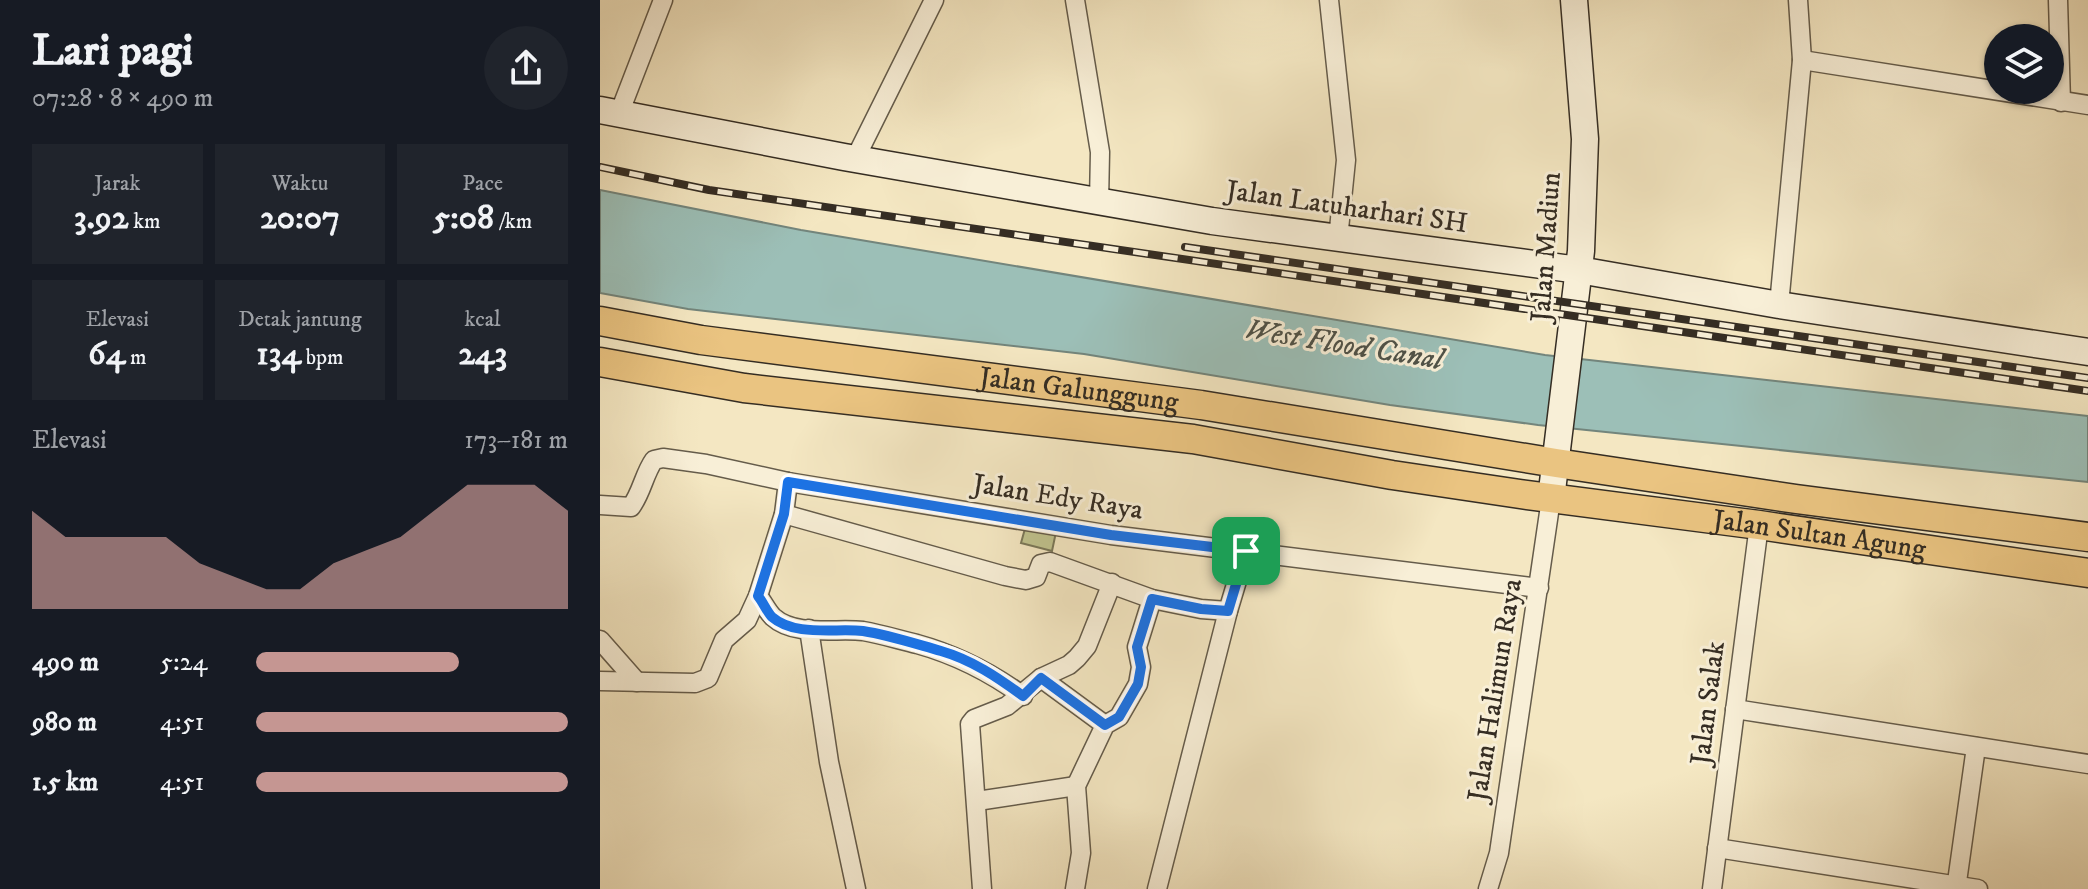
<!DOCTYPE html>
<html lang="id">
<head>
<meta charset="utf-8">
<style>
	:root { --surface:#171b24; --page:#20242c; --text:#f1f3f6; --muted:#9ea1a6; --accent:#c59692 }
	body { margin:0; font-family:"IM FELL DW Pica",serif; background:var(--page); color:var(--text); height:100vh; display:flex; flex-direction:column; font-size:30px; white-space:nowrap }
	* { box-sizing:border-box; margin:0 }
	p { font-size:26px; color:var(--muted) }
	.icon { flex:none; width:44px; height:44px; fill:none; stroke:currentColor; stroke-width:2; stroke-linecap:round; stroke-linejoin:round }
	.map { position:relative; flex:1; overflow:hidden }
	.drawer { display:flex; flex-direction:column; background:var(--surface); width:600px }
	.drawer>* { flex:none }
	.fabs { position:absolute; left:1384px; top:24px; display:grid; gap:16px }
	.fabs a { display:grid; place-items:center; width:80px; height:80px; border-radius:50%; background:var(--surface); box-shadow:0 2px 6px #0004; font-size:40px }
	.pin { position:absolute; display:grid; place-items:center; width:68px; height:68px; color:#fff; margin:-34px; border-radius:16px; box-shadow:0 4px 12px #0006 }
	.round { display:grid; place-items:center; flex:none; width:84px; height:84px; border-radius:42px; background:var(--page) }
	.headline { display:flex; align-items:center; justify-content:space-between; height:136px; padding:0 32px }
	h1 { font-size:44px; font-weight:700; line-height:60px }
	.metrics { display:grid; grid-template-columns:repeat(3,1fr); gap:12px; height:136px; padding:8px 32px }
	.metrics div { display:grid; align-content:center; border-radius:0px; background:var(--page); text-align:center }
	.metrics b { font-size:34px; font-weight:700 }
	.metrics small { font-size:22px; font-weight:400 }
	.metrics p { font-size:22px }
	.chart { height:224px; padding:16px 32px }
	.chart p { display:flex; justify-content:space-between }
	.chart svg { width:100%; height:144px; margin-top:8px; fill:var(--accent); opacity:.7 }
	ul { padding:0 32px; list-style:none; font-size:26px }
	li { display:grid; grid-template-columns:128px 96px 1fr; align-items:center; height:60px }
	li i { height:20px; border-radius:10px; background:var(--accent) }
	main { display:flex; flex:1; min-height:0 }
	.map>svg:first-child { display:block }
	.green { fill:#c1c48f; stroke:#7b7859; stroke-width:2 }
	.water { fill:#9cbfb7; stroke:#73857c; stroke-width:2 }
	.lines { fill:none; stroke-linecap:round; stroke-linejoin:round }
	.street-casing { stroke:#655c4b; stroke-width:21 }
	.secondary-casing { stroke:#352d23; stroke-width:29 }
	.primary-casing { stroke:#352d23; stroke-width:31 }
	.street { stroke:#f8efd7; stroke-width:18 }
	.secondary { stroke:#f8efd7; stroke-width:26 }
	.primary { stroke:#eac481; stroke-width:28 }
	.rail-casing { stroke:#352d23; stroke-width:8 }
	.rail { stroke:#f8efd7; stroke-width:5; stroke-dasharray:15; stroke-linecap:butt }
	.route-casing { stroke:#fff; stroke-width:16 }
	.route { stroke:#1a73e8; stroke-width:10 }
	.labels { text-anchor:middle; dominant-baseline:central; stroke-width:6; stroke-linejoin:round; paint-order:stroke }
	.street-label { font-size:28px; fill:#352d23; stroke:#f8efd7 }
	.water-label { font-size:30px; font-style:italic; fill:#4f5248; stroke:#f8efd7 }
</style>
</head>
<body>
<main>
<section class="drawer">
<div class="headline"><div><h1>Lari pagi</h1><p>07:28 · 8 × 490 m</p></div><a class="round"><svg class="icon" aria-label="share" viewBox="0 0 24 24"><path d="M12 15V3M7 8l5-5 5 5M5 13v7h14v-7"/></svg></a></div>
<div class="metrics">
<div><p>Jarak</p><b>3.92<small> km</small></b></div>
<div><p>Waktu</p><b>20:07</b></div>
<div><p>Pace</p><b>5:08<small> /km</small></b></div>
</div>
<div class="metrics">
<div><p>Elevasi</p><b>64<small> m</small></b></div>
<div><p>Detak jantung</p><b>134<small> bpm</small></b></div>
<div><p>kcal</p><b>243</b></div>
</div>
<div class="chart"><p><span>Elevasi</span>173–181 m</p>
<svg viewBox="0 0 160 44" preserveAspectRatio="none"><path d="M0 44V14L10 22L20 22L30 22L40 22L50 30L60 34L70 38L80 38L90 30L100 26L110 22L120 14L130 6L140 6L150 6L160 14V44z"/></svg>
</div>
<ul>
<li><b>490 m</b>5:24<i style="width:65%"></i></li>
<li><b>980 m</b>4:51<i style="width:100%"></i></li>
<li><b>1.5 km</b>4:51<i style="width:100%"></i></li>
</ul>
</section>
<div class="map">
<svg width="1488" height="889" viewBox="0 0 1488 889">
	<rect width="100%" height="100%" fill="#f4e7c2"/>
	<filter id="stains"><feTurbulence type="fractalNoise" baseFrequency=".0025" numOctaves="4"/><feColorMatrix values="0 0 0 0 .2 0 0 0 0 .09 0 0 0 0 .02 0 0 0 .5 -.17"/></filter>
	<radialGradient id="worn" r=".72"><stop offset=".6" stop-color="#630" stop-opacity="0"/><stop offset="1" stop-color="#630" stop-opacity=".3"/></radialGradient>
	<path class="green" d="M426,525L456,532L452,551L421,543Z"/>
	<path class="water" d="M0,190L201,230L945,355L1488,416V482L938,425L790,405L484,354L88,309L0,293Z"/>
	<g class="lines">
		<g class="street-casing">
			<g id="street">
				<path d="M475,0L500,152L499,202"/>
				<path d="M729,0L746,160L738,239"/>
				<path d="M1458,0L1461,102"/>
				<path d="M1202,60L1488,105"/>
				<path d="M19,114L63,0"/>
				<path d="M255,159L334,0"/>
				<path d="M1179,305L1202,60L1198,0"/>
				<path d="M0,505L31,507C42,492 44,474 54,460L63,458L106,464L188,482L511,535L939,588"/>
				<path d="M184,514L405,576L426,580L436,577L441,564L450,562L552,599L601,609L628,611"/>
				<path d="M158,596C163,602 167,611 173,617C195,637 236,628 263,631C281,634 300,640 317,644C357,655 390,672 423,696"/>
				<path d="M209,629L229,762L256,889"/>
				<path d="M0,640L37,682"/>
				<path d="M441,678L505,725"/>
				<path d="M0,681L95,683L108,678L124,640L147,620L158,596L184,514L188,482"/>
				<path d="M1135,709L1488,764"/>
				<path d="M377,801L476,786"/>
				<path d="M1117,848L1378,889"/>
				<path d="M382,889L370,724L374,719L407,706L441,678L469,665L477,658L487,646L512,583"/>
				<path d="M475,889L481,853L476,786L505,725L519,717L538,684L541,667L537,647L552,599"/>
				<path d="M557,889L628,611L646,551"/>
				<path d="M888,889L899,853L951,499"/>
				<path d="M1112,889L1159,525"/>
				<path d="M1356,889L1376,747"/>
			</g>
		</g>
		<g class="secondary-casing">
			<g id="secondary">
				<path d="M0,110L244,157L612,221L979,270L1179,305L1488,352"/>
				<path d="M951,499L981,251L985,139L974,0"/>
			</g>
		</g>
		<g class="primary-casing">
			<g id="primary">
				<path id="s1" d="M0,321L101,340L601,405L956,463L1196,499L1488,537"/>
				<path id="s2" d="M0,362L144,388L593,439L792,475L920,494L1159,525L1488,573"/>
			</g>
		</g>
		<use href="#street" class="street"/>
		<use href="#secondary" class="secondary"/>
		<use href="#primary" class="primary"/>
		<g class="rail-casing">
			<g id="rail">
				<path d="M0,167L109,190L1488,391"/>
				<path d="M585,247L1488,378"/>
			</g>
		</g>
		<use href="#rail" class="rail"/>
	</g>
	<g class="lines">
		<g class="route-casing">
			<path id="route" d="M188,482L511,535L646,551L628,611L601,609L552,599L537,647L541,667L538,684L519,717L505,725L441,678L423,696C397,677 372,660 341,651C316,644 289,635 263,631C236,628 195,637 172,617C167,612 163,602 158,596L184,514Z"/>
		</g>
		<use href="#route" class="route"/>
	</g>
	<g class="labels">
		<g class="street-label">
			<text transform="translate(747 207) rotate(8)">Jalan Latuharhari SH</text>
			<text transform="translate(946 247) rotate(-86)">Jalan Madiun</text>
			<text stroke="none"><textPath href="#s1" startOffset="484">Jalan Galunggung</textPath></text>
			<text transform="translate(458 497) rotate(9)">Jalan Edy Raya</text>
			<text stroke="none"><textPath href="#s2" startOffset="1232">Jalan Sultan Agung</textPath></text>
			<text transform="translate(895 690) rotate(-81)">Jalan Halimun Raya</text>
			<text transform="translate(1108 703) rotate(-83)">Jalan Salak</text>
		</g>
		<g class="water-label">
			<text transform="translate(744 345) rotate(9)">West Flood Canal</text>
		</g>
	</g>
	<rect width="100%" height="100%" filter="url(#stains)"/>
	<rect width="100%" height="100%" fill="url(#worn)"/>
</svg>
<div class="fabs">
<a><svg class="icon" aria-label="layers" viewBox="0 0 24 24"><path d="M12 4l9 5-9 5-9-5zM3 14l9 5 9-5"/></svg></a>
</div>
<div class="pin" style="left:646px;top:551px;background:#1e9e55"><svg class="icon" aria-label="arrive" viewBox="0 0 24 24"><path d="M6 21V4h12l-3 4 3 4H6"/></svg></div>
</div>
</main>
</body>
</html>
